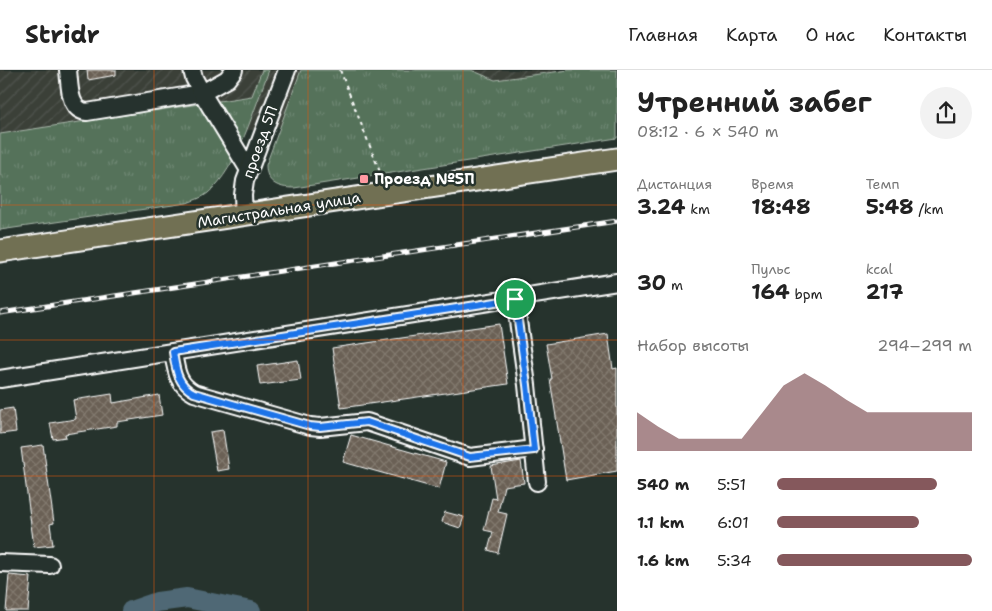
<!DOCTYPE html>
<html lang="ru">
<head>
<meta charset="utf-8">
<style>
	:root { --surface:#fff; --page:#f2f2f2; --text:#222; --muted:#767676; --line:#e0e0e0; --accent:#85585c }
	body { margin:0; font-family:"Shantell Sans",sans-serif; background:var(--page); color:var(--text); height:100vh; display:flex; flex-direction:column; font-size:19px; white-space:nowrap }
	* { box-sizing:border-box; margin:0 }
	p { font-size:16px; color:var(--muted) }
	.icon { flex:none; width:28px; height:28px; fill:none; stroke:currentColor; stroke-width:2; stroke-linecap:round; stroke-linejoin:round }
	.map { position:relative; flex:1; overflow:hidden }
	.side { display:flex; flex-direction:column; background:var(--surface); width:375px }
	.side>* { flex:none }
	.pin { position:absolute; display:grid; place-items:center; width:42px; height:42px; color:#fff; margin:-21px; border:2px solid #fff; border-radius:50%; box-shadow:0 1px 5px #0007 }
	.round { display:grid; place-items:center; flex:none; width:52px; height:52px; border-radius:26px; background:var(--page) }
	.headline { display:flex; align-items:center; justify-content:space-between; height:85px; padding:0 20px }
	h1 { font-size:28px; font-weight:700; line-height:38px }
	.figures { display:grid; grid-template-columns:repeat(3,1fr); gap:8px; height:85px; padding:5px 20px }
	.figures div { display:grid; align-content:center }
	.figures b { font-size:21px; font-weight:700 }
	.figures small { font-size:14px; font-weight:400 }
	.figures p { font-size:14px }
	.chart { height:140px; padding:10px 20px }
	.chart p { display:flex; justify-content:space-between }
	.chart svg { width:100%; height:90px; margin-top:5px; fill:var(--accent); opacity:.7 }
	ul { padding:0 20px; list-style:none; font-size:16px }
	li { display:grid; grid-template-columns:80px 60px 1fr; align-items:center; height:38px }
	li i { height:12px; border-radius:6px; background:var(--accent) }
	header { display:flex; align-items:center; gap:30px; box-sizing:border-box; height:70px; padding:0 25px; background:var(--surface); border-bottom:1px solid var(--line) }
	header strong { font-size:24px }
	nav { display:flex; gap:28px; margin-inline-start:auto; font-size:18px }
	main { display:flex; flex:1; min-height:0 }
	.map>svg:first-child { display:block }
	.industrial { fill:url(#industrial-furrows) }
	.grass { fill:url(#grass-tufts); stroke:#aab8ac }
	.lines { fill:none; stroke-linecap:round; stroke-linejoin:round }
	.river { stroke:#4f6874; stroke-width:20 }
	.building { fill:url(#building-cross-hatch); stroke:#fff }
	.minor-casing { stroke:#fff; stroke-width:20 }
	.major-casing { stroke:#fff; stroke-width:25 }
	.path { stroke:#fff; stroke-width:2; stroke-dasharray:4 4; stroke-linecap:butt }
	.minor { stroke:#26332d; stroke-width:16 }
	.major { stroke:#716f52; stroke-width:21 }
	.rail-casing { stroke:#fff; stroke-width:5 }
	.rail { stroke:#26332d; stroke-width:3; stroke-dasharray:9; stroke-linecap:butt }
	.route-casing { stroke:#fff; stroke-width:10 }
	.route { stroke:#1a73e8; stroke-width:6 }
	.grid { fill:none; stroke:#e8590c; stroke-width:1; stroke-opacity:0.55 }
	.poi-dot { fill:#ff9aa2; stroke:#26332d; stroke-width:2 }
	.labels { text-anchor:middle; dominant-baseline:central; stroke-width:5; stroke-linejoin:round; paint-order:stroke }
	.street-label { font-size:15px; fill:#fff; stroke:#26332d }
	.poi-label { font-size:15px; font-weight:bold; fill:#fff; stroke:#26332d; text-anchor:start }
</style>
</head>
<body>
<header>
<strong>Stridr</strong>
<nav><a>Главная</a><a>Карта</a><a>О нас</a><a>Контакты</a></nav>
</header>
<main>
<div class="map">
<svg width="617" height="541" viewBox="0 0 617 541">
	<defs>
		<pattern id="industrial-furrows" width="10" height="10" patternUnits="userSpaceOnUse" patternTransform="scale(1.25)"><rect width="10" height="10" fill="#3b4139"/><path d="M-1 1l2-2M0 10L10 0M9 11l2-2" fill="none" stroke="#4f544d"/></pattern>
		<pattern id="grass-tufts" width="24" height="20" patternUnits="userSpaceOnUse" patternTransform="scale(1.25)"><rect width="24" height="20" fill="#55725a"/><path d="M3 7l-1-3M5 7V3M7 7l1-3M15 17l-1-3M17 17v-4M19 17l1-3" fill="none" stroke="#6e8773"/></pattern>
		<pattern id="building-cross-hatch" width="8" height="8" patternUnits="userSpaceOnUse" patternTransform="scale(1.25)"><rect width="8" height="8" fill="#6b6154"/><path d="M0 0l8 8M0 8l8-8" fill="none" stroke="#81796e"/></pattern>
	</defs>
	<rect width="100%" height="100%" fill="#26332d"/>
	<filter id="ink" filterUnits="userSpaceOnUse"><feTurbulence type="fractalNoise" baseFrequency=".02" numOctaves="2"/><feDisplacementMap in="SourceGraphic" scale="10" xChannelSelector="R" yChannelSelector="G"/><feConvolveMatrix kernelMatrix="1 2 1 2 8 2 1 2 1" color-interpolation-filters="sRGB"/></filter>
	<g filter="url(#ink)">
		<path class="industrial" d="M0,0H617V10L498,25L0,95Z"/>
		<g class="grass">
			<path d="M262,0H269C255,36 238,98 208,123C202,128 194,130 187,133L0,160V64L252,26Z"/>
			<path d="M301,0H471L495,10L569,0H617V68L294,118C278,118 266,113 266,95Z"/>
		</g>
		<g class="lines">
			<path class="river" d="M131,541L157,532L187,528L251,541"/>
		</g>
		<g class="building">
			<path d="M87,0H116V5L88,10Z"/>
			<path d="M499,254L508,314L341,338L332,278Z"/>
			<path d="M608,264L613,299L617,298V401L566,410L550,309H552L546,274Z"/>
			<path d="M298,290L301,310L260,315L257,296Z"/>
			<path d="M112,324L113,333L159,325L162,345L117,352V356L65,364L66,367L53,369L50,353L76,349L73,330Z"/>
			<path d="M13,338L16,362L0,364V340Z"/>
			<path d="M223,360L229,399L217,401L210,362Z"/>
			<path d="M351,365L446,392L439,419L343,392Z"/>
			<path d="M43,375L54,453L50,454L53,475L34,477L21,378Z"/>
			<path d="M521,391L524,413L504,416L498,442L507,444L498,483L488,480L493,462L484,460L492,428L496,429L491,396Z"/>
			<path d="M445,442L464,447L460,458L442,452Z"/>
			<path d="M9,505L31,507L28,541H6Z"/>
		</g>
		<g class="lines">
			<g class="minor-casing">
				<g id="minor">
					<path d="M68,0C70,15 68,40 87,42L202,23L227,9L234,0"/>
					<path d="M192,0L194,8L202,23L249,100"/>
					<path d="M244,146L243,125L245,111L287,0"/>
					<path d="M515,229L527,315L537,412"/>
					<path d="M173,282C176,300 177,314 194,323L310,356L320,357L367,352L470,387L534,379"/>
					<path d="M0,309L617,212"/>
					<path d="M0,493L50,495"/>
				</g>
			</g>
			<g class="major-casing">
				<path id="major" d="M0,181L617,89"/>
			</g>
			<path class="path" d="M340,0L382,107H384"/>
			<use href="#minor" class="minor"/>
			<use href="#major" class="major"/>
			<g class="rail-casing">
				<path id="rail" d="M0,243L617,151"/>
			</g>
			<use href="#rail" class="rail"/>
		</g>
	</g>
	<g class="lines" filter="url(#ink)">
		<g class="route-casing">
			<path id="route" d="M515,229L527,315L534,380L470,387L367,352L320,357L310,356L194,323C177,314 176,300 173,282Z"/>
		</g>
		<use href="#route" class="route"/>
	</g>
	<path class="grid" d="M154,0V541M308,0V541M463,0V541M0,135H617M0,270H617M0,406H617"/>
	<rect class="poi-dot" x="359" y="104" width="10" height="10" rx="2.5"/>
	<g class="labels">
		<g class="street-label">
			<text transform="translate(260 72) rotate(-70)">проезд 5П</text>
			<text transform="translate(279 140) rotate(-9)">Магистральная улица</text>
		</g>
		<g class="poi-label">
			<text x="374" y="109">Проезд №5П</text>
		</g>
	</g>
</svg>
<div class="pin" style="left:515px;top:229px;background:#1e9e55"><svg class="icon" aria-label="arrive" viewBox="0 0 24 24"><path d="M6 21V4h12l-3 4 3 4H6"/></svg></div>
</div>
<section class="side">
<div class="headline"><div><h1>Утренний забег</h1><p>08:12 · 6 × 540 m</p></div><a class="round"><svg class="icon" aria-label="share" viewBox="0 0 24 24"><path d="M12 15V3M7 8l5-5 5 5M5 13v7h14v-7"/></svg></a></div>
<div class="figures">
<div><p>Дистанция</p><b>3.24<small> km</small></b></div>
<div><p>Время</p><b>18:48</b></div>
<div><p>Темп</p><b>5:48<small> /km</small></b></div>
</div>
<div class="figures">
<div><b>30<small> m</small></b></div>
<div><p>Пульс</p><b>164<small> bpm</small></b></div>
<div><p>kcal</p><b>217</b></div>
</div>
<div class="chart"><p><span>Набор высоты</span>294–299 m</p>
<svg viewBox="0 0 160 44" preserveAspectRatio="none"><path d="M0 44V25L10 32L20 38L30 38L40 38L50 38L60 25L70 12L80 6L90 12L100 19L110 25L120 25L130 25L140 25L150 25L160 25V44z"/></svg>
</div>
<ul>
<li><b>540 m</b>5:51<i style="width:82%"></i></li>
<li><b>1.1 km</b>6:01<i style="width:73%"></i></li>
<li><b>1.6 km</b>5:34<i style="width:100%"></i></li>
</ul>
</section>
</main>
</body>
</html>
